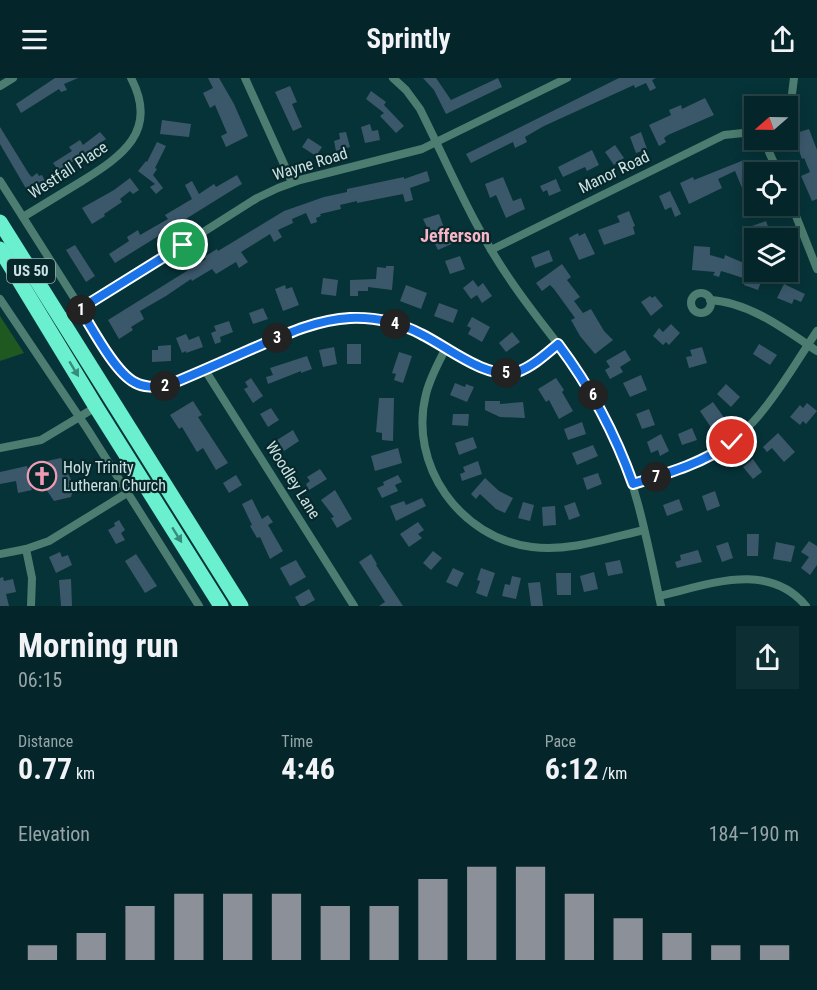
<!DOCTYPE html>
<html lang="en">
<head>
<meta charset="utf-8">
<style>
	:root { --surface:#04262a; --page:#0d2e32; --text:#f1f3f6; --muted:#97a5a8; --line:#254347; --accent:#8c9099 }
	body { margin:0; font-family:"Roboto Condensed",sans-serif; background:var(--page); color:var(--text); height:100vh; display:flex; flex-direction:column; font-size:22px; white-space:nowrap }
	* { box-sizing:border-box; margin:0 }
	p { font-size:20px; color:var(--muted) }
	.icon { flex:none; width:33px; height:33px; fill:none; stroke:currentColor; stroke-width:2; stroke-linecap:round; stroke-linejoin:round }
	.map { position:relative; height:528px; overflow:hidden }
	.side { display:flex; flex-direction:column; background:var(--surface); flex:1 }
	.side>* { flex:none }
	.needle { width:39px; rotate:250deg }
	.fabs { position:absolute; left:744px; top:18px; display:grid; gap:12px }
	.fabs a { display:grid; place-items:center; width:54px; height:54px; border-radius:0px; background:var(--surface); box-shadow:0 3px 15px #0003,0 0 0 2px var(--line); font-size:30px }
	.pin { position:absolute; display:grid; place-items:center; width:51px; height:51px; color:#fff; margin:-26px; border:3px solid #fff; border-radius:50%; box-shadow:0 2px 6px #0007 }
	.km { position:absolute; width:30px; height:30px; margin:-15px; border-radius:50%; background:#222; color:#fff; font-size:16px; line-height:30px; text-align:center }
	.round { display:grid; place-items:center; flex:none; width:63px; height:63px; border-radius:0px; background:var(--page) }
	.head { display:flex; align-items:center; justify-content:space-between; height:102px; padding:0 18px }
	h1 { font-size:33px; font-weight:700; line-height:45px }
	.figures { display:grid; grid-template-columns:repeat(3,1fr); gap:9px; height:102px; padding:6px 18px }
	.figures div { display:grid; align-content:center }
	.figures b { font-size:30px; font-weight:700 }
	.figures small { font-size:16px; font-weight:400 }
	.figures p { font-size:16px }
	.chart { height:168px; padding:12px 18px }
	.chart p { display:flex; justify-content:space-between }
	.chart svg { width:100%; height:108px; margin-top:6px; stroke:var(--accent); stroke-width:6 }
	header { display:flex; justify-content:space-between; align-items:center; height:78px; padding:0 18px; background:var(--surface); font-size:27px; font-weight:700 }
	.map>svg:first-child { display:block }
	.green { fill:#205821 }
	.building { fill:#3b586b }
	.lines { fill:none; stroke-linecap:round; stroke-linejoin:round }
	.street { stroke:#4d7d70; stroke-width:8 }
	.highway { stroke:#6aefcf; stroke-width:15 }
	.oneway { fill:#388c7d }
	.route-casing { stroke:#fff; stroke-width:12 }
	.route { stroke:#1a73e8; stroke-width:8 }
	.labels { text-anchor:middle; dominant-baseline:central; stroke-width:4.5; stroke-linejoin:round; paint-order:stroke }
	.shield { fill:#07282b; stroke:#91aaac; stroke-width:1.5 }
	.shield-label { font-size:15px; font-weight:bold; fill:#cce2e4 }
	.street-label { font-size:16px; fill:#cce2e4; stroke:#07282b }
	.poi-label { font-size:16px; fill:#cce2e4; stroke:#07282b; text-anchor:start }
	.neighbourhood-label { font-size:18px; font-weight:bold; fill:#f8b5c7; stroke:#07282b }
</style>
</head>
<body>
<header><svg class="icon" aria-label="menu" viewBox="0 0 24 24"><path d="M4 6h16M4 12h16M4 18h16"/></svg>Sprintly<svg class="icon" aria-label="share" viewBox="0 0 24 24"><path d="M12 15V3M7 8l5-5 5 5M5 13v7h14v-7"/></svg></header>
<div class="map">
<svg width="817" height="528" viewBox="0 0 817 528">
	<rect width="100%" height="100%" fill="#063338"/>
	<path class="green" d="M0,238L24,275L0,283Z"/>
	<g class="building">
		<path d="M55,0H78L64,6L67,12L61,14L59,11L21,35L16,26Z"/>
		<path d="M208,0H219L234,26L248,58L226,69L221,58L227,55L215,27L210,30L203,15L213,10Z"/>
		<path d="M423,0H436L451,22L498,0L502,9L446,36L434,12Z"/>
		<path d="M619,0H656L652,2L656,10L650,13L646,5L635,10L634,7L544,48L525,59L527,64L515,70L513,64L471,85L466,76Z"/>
		<path d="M290,8L297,24L292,26L302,49L293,53L275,14Z"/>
		<path d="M371,13L386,24L384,27L404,48L396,55L380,38L384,35L366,21Z"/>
		<path d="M746,16L761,20L759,28H754V37L742,34Z"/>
		<path d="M705,20L714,37L668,57L664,60L666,64L659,68L649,47L671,37L669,32L681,27L682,31Z"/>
		<path d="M162,42L191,46L189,59L160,56Z"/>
		<path d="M370,46L372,53L378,52L380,62L365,65L361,49Z"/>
		<path d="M0,49L29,96L32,99L37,95L39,98L42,97L45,103L28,114L0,66Z"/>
		<path d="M809,51L817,72V121L812,123L801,98L810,94L804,80L802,81L793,56Z"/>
		<path d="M100,54L106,61L59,93L53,85L72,73L69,69L80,62L83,67Z"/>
		<path d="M346,54L350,69L336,73L334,63L340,61L339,55Z"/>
		<path d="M641,54L647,71L636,75L630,59Z"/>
		<path d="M308,60L322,69L316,78L302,69Z"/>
		<path d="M157,64L166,68L155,90L157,91L153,97L163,110L156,116L150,109L155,106L138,93L146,83L147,84Z"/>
		<path d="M615,67L624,80L614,87L605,74Z"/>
		<path d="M592,72L599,87L587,93L585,89L563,99L558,89Z"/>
		<path d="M744,82L754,115V139L735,93L718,101L722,110L689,126L680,105L693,99L694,102Z"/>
		<path d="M427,93L430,103L410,110L413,122L405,124L403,116L357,125V123L340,127L341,131L320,136L321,138L316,140L317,144L311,146L306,135L292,141L293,145L278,152L282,159L274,164L270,156L241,174L248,184L239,190L236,184L216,196L212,191L192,203L191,201L166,218L140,233L144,241L131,249L133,252L119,261L108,242L206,181L204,179L217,171L218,173L284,133L324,119L347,114V111L404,99V101Z"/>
		<path d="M237,97L242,106L115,185L109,176L129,163L127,159L138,152L140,157L168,141L165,137L192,121L185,107L192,103L199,116L214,106L216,109Z"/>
		<path d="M503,99L513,123L521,120L525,131L506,140L496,117L490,120L485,106Z"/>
		<path d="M130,100L139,112L133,116L130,113L120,121L122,124L104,136L105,138L92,146L82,130L114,112Z"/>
		<path d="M556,101L561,113L549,118L547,112L543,114L540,108Z"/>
		<path d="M670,113L681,136L675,139L671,129L665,132L659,118Z"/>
		<path d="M629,133L635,148L633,149L635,156L604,167L598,152L620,144L617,138Z"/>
		<path d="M439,136L446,155L447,154L450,160L455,158L458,163L438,172L423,141Z"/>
		<path d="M766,143L770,154L756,160L752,148Z"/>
		<path d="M578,155L579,158L585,155L595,176L579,182L569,160Z"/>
		<path d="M75,167L95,198L86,204L66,172Z"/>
		<path d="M694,168L710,169V177L724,181L725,177L751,188L748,196L762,201L758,212L744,207L746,201L731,196L721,193L719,199L713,197L715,194L692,192Z"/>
		<path d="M549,172L553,183L535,190L531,179Z"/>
		<path d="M460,178L465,191L450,196L445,183Z"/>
		<path d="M562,186L571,199L567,202L580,219L574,223L583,235L591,231L604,253L613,262L595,276L580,258L571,242L575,240L554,211L550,207L542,213L536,205Z"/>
		<path d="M386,188H394L392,212L368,209V213H358V218H350V202L376,201L377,189L386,190Z"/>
		<path d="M323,200L338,202L336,218L321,216Z"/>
		<path d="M473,202L478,209L483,205L492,218L482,225L477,217L471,221L463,210Z"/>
		<path d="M784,206L805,216L801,224L794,221L792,226L777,220Z"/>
		<path d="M285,207L286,211L292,209L299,227L283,233L275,211Z"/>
		<path d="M406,207L427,215L421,231L400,223Z"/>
		<path d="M650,218L652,220L655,218L663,228L651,238L641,224Z"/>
		<path d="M439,225L458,232L453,245L434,238Z"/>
		<path d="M263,230L268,241L253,246L249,235Z"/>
		<path d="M472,239L490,249L482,264L468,256L471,250L467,248Z"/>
		<path d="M229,243L233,254L220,259L221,264L215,266L211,255L216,253L214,248Z"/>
		<path d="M671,246L680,255L669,267L666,264L663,267L653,258L659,250L663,254Z"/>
		<path d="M512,254L520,264L506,274L499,265Z"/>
		<path d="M186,256L189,262L199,258L203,269L186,275V273L182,275L176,260Z"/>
		<rect x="347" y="266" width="14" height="20"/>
		<path d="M759,266L777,277L770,287L753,276Z"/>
		<path d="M171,267V283L152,284V272H158V268Z"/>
		<path d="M334,269L337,286L323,289L319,272Z"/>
		<path d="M702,269L707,285L689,290L686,279L692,278L690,272Z"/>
		<path d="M625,272L631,282L620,289L623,294L610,301L605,292L610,289L606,283Z"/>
		<path d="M399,274L412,278L403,305L394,302L396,296L392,295Z"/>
		<path d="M307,278L312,291L301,295V293L268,306L266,299L273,297L270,290Z"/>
		<path d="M641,297L647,312L630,319L623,305Z"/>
		<path d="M251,300L263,318L253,325L244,311L248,309L245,304Z"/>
		<path d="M556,300L564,312L562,314L573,333L559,341L549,322L546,324L538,311Z"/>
		<path d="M455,305L465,309L466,306L474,309L467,324L450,317Z"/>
		<path d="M726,306L740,319L731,329L717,316Z"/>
		<path d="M379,320H394L393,363L382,362V355L376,354Z"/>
		<path d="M193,323L202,337L198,339L228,385L216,392L203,370L197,374L182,349L179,351L170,337Z"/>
		<path d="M485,323H500V326L523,324L525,340L500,339L485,332Z"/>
		<path d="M713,324L725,341L712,351L700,333Z"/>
		<path d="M807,325L817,333L806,346L803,343L800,347L790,339L800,327L803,330Z"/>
		<path d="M271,330L279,342L268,349L260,336Z"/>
		<path d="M649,331L655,347L642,351L636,336Z"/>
		<path d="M453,336H469L468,348L452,347Z"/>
		<path d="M582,344L586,356L568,362L564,351Z"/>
		<path d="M692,350L697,362L682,367L678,356Z"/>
		<path d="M293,352L299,363L284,373L277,362Z"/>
		<path d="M778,355L795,374L784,384L772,370L767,374L763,369Z"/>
		<path d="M661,356L669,373L660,378L658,372L651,375L647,364Z"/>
		<path d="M473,359L477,370L459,377L455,365Z"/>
		<path d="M593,367L598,378L577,387L572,375Z"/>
		<path d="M398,370L402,385L375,393L371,378Z"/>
		<path d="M61,380L74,408L71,419L54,423L46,411L48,404L30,407L32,412L18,415L16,403L0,406V394L27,388L28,392L48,388L47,383Z"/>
		<path d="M753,381L762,394L753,401L743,389Z"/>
		<path d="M478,383L482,396L462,403L460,396L465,394L463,389Z"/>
		<path d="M320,391L327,401L309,412L306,406L310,403L307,399Z"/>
		<path d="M598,395L602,406L587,412L583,400Z"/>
		<path d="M236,397L242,407L229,415L223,405Z"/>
		<path d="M398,397L402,404L395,407L398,413L382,420L377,410L384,407L383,404Z"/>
		<path d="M485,400L499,413L513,420L505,435L496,431L480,416L476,421L471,416Z"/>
		<path d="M335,412L352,441L337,450L331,440L334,439L321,422Z"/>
		<path d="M715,413L720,428L707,433L702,418Z"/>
		<path d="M422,420L426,428L396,443L390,428L404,423L406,427Z"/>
		<path d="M252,421L262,441L268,437L273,444L268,447L283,473L270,481L260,459L257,460L250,448L252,447L242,426Z"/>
		<path d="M679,421L683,432L667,438L663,427Z"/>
		<path d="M523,424L534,427L530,443L518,440Z"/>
		<path d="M575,424L580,438L569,442L564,428Z"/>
		<path d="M555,428L556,447L543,448L542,429Z"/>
		<path d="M119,442L125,452L121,455L125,462L116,466L108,452L115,448L114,445Z"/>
		<path d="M418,444L424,452L418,456L422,460L409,469L400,456Z"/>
		<path d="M747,456H759L758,478H747Z"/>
		<path d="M809,463L817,468V487L810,497L801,490L809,479L801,474Z"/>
		<path d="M728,464L733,480L722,484L716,468Z"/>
		<path d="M776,464L795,468L791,484L773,481Z"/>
		<path d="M698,472L702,484L677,490L675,484L681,482L680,477Z"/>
		<path d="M433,473L442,480L431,492L423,485Z"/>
		<path d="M60,474L62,479L68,477L72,487L56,495L49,479Z"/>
		<path d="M136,476L157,508L145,515L125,483Z"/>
		<path d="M371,476L377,486L376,487L403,528H379L385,524L359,484Z"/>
		<path d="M296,482L306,499L290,508L280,490Z"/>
		<path d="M620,482L623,495L608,498L605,485Z"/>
		<path d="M453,490L464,495L457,509L446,504Z"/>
		<path d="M481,490L495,495L487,519L476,515L480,503L477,502Z"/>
		<path d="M594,494L598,511L584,514L580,498Z"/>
		<path d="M556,495H571V517H557Z"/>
		<path d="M512,498L521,500L516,521L502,518L505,506L510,507Z"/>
		<path d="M3,499L4,503L13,501L16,514L6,516L9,528H0V500Z"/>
		<path d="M71,501L72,528H61L59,502Z"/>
		<path d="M540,504L543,528H531L528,505Z"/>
		<path d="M309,511L315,522L304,528H300L295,519Z"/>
	</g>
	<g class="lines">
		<g class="street">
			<path d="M245,0L292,104"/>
			<path d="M393,0L406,12L420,31C449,89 474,150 511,203C544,252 586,295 611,349C637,406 648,467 661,528"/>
			<path d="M0,8L13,0"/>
			<path d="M788,33L791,24L794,0"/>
			<path d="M769,62V74L778,94"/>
			<path d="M0,103L118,289C132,305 145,311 166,307C194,296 220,285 247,273C300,250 343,229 401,248C432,258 459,278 487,292C517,301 536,283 559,266"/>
			<path d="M788,118L817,191"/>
			<path d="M23,139C43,127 62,115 82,103C122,78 159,53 131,0"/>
			<path d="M491,172L724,57L743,55L754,59"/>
			<circle cx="701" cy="225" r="10"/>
			<path d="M0,221L88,352L199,528"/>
			<path d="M710,222C749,224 786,252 817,273"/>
			<path d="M60,242L109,214L257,120L278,110L300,102L422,71L567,0"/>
			<path d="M446,270C438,285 430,300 426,316C408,387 460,460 532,469C569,474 609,460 644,452"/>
			<path d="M205,292L354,528"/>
			<path d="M0,370L41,362L96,329"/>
			<path d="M633,406C657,399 681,393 703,382C758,355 784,302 817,253"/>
			<path d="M26,471L32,500L31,528"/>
			<path d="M0,476L26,471L49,463L127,415"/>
			<path d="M659,518C708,507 768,482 806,528"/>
		</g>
		<g class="highway">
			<path d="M0,144L241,528"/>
			<path d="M0,171L96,329L221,528"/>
		</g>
	</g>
	<defs><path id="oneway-solid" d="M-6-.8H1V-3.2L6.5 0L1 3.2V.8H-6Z" transform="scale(1.5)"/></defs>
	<g class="oneway">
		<use href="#oneway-solid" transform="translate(74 291) rotate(59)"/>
		<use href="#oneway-solid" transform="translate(177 457) rotate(58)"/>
	</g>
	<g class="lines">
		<g class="route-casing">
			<path id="route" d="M183,167L80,231C92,250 115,294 134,304C144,310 155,309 166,308C193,297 220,285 247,273C280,259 313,242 350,240C374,239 400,245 421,256C448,269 486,302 517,294C532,289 546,276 558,266C591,310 615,355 633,406C669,395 701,386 732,364"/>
		</g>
		<use href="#route" class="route"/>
	</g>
	<defs>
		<g id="church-ring" transform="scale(1.5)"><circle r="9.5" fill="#07282b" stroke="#f19ab3" stroke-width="1.5"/><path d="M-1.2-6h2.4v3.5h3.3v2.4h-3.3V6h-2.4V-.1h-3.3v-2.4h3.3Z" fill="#f19ab3"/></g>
	</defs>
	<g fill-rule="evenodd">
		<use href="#church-ring" x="42" y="398"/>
	</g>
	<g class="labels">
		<rect class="shield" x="7" y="181" width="48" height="24" rx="4.5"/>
		<g class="shield-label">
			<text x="31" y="193">US 50</text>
		</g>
		<g class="street-label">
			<text transform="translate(310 86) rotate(-17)">Wayne Road</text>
			<text transform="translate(68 92) rotate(-33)">Westfall Place</text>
			<text transform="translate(614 94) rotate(-26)">Manor Road</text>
			<text transform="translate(293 402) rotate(58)">Woodley Lane</text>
		</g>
		<g class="poi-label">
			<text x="63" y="389">Holy Trinity<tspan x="63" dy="18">Lutheran Church</tspan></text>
		</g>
		<g class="neighbourhood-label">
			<text x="455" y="157">Jefferson</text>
		</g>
	</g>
</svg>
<div class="fabs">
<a><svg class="needle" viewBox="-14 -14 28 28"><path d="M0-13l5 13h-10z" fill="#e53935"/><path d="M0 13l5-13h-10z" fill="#97a5a8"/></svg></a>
<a><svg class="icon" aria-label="locate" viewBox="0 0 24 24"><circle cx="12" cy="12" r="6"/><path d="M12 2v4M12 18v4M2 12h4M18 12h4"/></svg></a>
<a><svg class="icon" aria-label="layers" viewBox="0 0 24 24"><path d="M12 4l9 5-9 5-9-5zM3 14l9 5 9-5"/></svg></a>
</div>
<div class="pin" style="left:183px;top:167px;background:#1e9e55"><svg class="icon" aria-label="arrive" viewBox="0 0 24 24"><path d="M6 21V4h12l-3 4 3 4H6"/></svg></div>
<div class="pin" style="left:732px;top:364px;background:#d93025"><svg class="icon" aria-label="check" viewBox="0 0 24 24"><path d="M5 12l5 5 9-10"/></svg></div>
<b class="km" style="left:81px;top:232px">1</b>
<b class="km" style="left:165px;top:308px">2</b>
<b class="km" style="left:277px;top:260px">3</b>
<b class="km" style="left:395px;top:246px">4</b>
<b class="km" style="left:506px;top:295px">5</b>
<b class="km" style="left:593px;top:317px">6</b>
<b class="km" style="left:656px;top:399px">7</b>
</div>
<section class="side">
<div class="head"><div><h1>Morning run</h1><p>06:15</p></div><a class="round"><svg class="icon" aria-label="share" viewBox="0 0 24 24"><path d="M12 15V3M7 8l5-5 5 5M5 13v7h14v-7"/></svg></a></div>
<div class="figures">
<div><p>Distance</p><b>0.77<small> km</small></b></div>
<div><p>Time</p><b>4:46</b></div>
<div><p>Pace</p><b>6:12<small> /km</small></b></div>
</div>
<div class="chart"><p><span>Elevation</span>184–190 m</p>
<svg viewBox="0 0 160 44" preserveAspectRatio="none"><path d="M5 44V38M15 44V33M25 44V22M35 44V17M45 44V17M55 44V17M65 44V22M75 44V22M85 44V11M95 44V6M105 44V6M115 44V17M125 44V27M135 44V33M145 44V38M155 44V38"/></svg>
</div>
</section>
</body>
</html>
